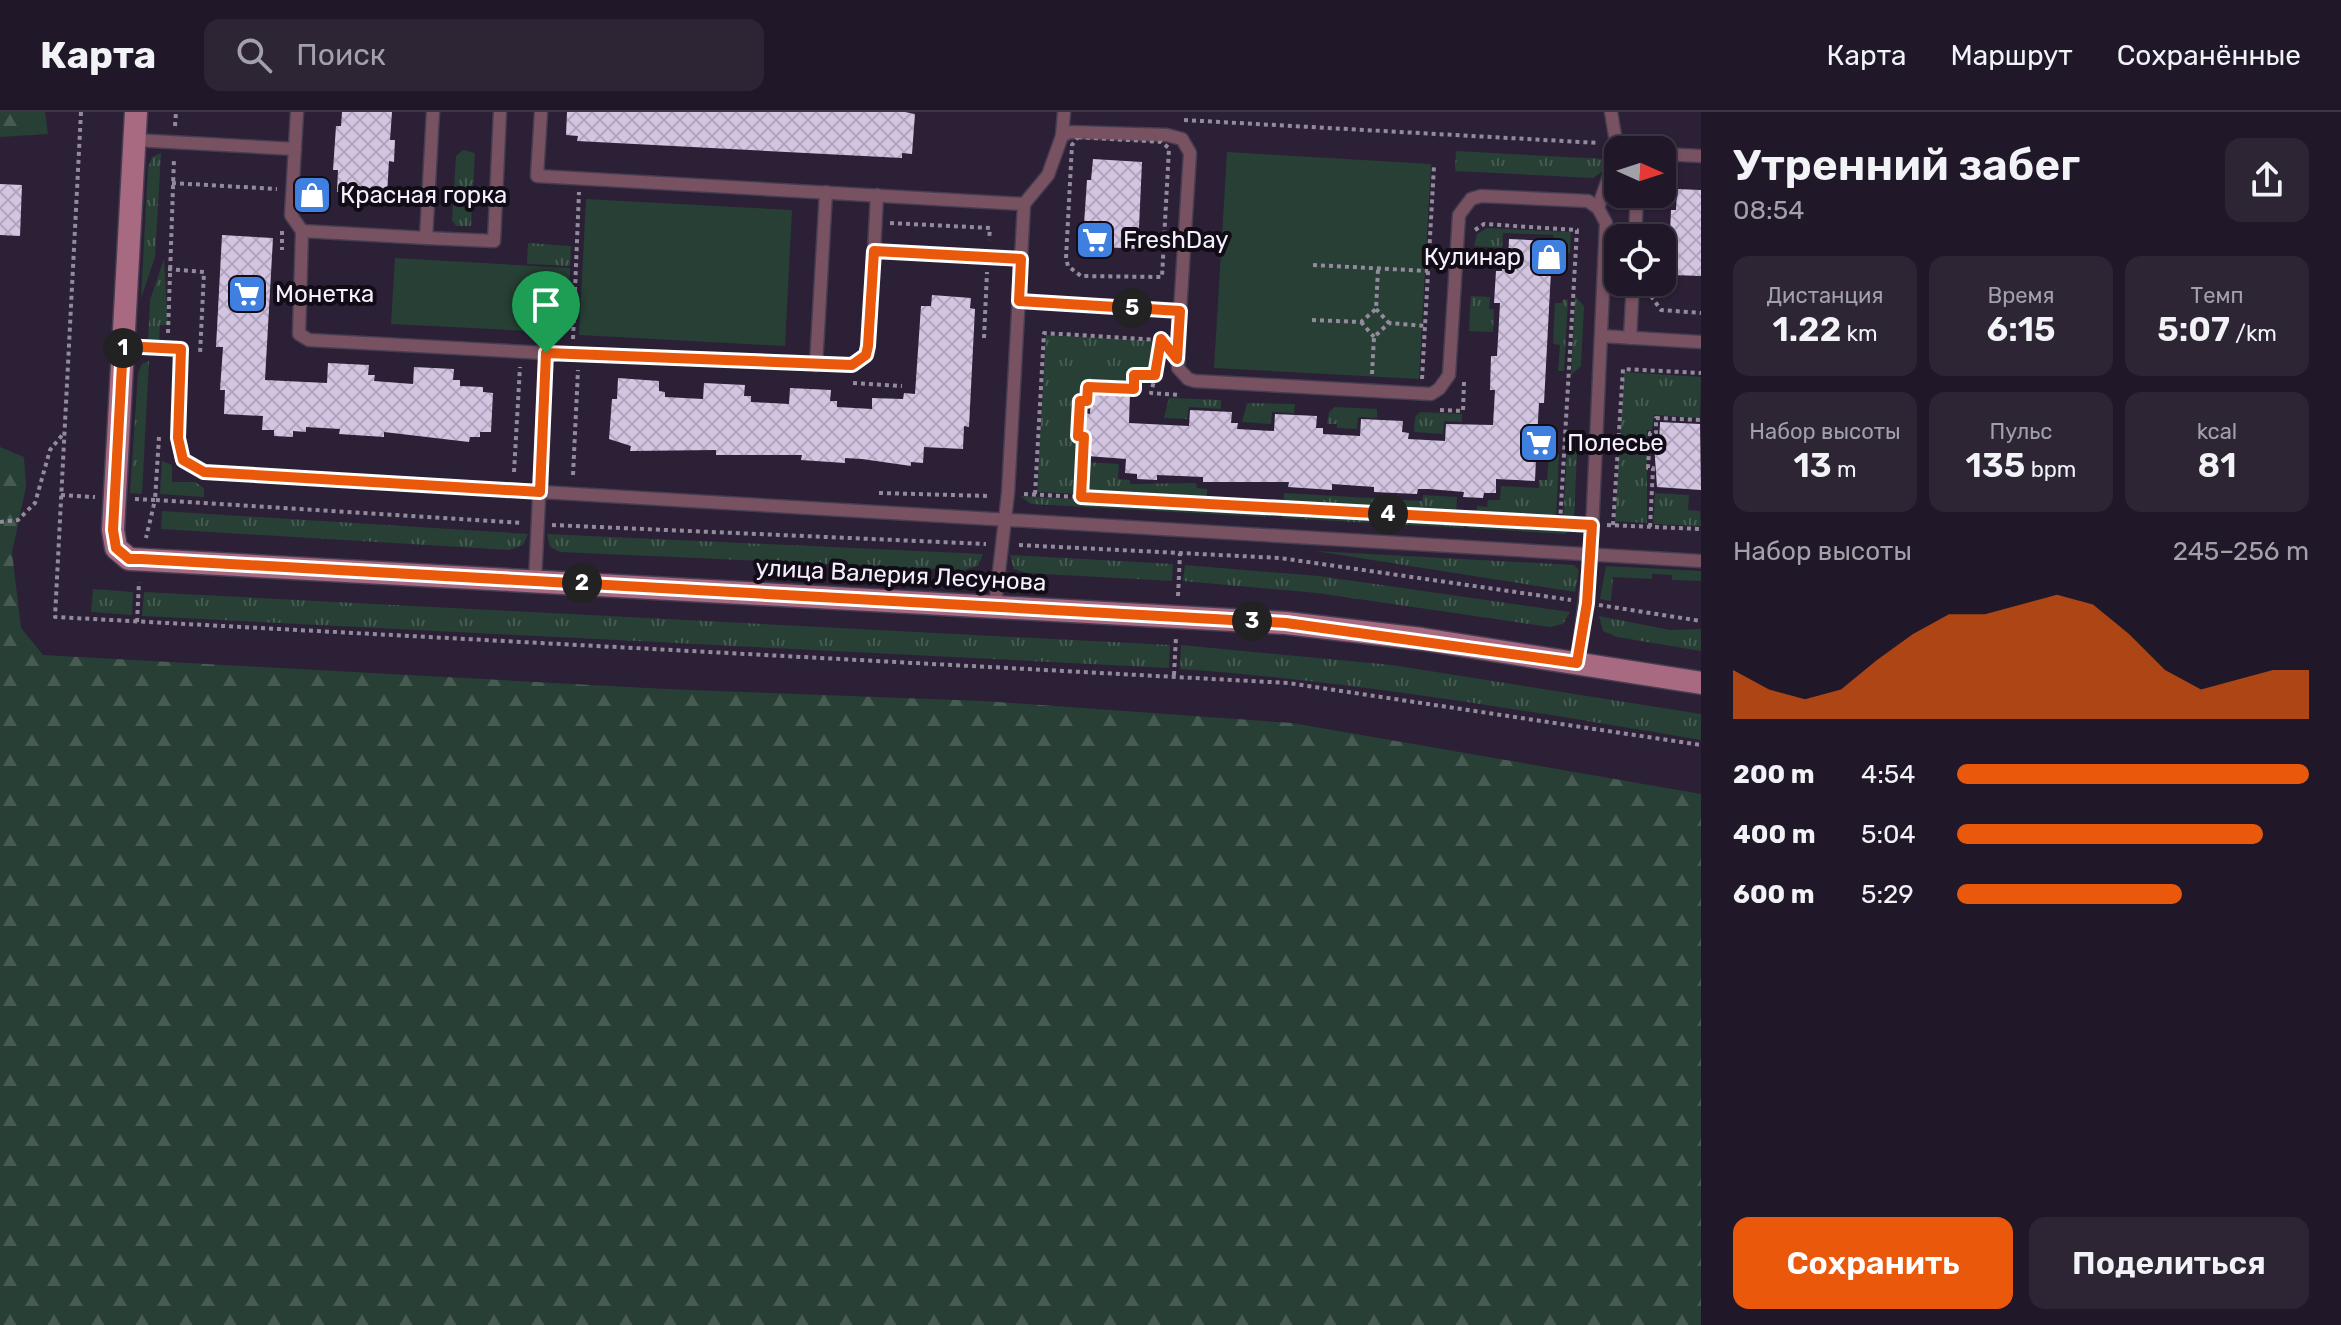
<!DOCTYPE html>
<html lang="ru">
<head>
<meta charset="utf-8">
<style>
	:root { --surface:#201828; --page:#2d2534; --text:#f1f3f6; --muted:#a2a0a8; --line:#3d3745; --accent:#ea580c }
	body { margin:0; font-family:Rubik,sans-serif; background:var(--page); color:var(--text); height:100vh; display:flex; flex-direction:column; font-size:30px; white-space:nowrap }
	* { box-sizing:border-box; margin:0 }
	p { font-size:26px; color:var(--muted) }
	.icon { flex:none; width:44px; height:44px; fill:none; stroke:currentColor; stroke-width:2; stroke-linecap:round; stroke-linejoin:round }
	.map { position:relative; flex:1; overflow:hidden }
	.side { display:flex; flex-direction:column; background:var(--surface); width:640px }
	.side>* { flex:none }
	.needle { width:52px; rotate:93deg }
	.controls { position:absolute; left:1604px; top:24px; display:grid; gap:16px }
	.controls a { display:grid; place-items:center; width:72px; height:72px; border-radius:16px; background:var(--surface); box-shadow:0 2px 6px #0004,0 0 0 2px var(--line); font-size:40px }
	.pin { position:absolute; display:grid; place-items:center; width:68px; height:68px; color:#fff; margin:-82px -34px; border-radius:50% 50% 50% 0; rotate:-45deg; box-shadow:0 0 8px #0007 }
	.pin .icon { rotate:45deg }
	.km { position:absolute; width:40px; height:40px; margin:-20px; border-radius:50%; background:#222; color:#fff; font-size:22px; line-height:40px; text-align:center }
	.round { display:grid; place-items:center; flex:none; width:84px; height:84px; border-radius:16px; background:var(--page) }
	.head { display:flex; align-items:center; justify-content:space-between; height:136px; padding:0 32px }
	h1 { font-size:44px; font-weight:600; line-height:60px }
	.figures { display:grid; grid-template-columns:repeat(3,1fr); gap:12px; height:136px; padding:8px 32px }
	.figures div { display:grid; align-content:center; border-radius:16px; background:var(--page); text-align:center }
	.figures b { font-size:34px; font-weight:600 }
	.figures small { font-size:22px; font-weight:400 }
	.figures p { font-size:22px }
	.chart { height:224px; padding:16px 32px }
	.chart p { display:flex; justify-content:space-between }
	.chart svg { width:100%; height:144px; margin-top:8px; fill:var(--accent); opacity:.7 }
	.primary-button { display:flex; gap:16px; margin-top:auto; padding:16px 32px }
	.primary-button a { flex:1; height:92px; border-radius:16px; background:var(--accent); color:#fff; font-size:32px; font-weight:600; line-height:92px; text-align:center }
	.primary-button a+a { background:var(--page); color:var(--text) }
	ul { padding:0 32px; list-style:none; font-size:26px }
	li { display:grid; grid-template-columns:128px 96px 1fr; align-items:center; height:60px }
	li i { height:20px; border-radius:10px; background:var(--accent) }
	header { display:flex; align-items:center; gap:48px; box-sizing:border-box; height:112px; padding:0 40px; background:var(--surface); border-bottom:2px solid var(--line) }
	header strong { font-size:38px }
	nav { display:flex; gap:44px; margin-inline-start:auto; font-size:28px }
	.search { width:560px; height:72px; background:var(--page); display:flex; align-items:center; gap:20px; box-sizing:border-box; padding:0 28px; border-radius:16px; color:var(--muted); font-size:30px }
	main { display:flex; flex:1; min-height:0 }
	.map>svg:first-child { display:block }
	.grass { fill:url(#grass-tufts) }
	.forest { fill:url(#forest-firs) }
	.park { fill:#273f34 }
	.building { fill:url(#building-cross-hatch) }
	.lines { fill:none; stroke-linecap:round; stroke-linejoin:round }
	.service-casing { stroke:#473d52; stroke-width:15 }
	.secondary-casing { stroke:#473d52; stroke-width:25 }
	.path { stroke:#938a9c; stroke-width:4; stroke-dasharray:4 4; stroke-linecap:butt }
	.service { stroke:#785260; stroke-width:12 }
	.secondary { stroke:#a76a81; stroke-width:22 }
	.route-casing { stroke:#fff; stroke-width:16 }
	.route { stroke:#ea580c; stroke-width:10 }
	.labels { text-anchor:middle; dominant-baseline:central; stroke-width:8; stroke-linejoin:round; paint-order:stroke }
	.poi-label { font-size:24px; fill:#f6effe; stroke:#110c16; text-anchor:start }
	.street-label { font-size:24px; fill:#f6effe; stroke:#110c16 }
</style>
</head>
<body>
<header>
<strong>Карта</strong>
<div class="search"><svg class="icon" aria-label="search" viewBox="0 0 24 24"><circle cx="10" cy="10" r="6"/><path d="M15 15l6 6"/></svg>Поиск</div>
<nav><a>Карта</a><a>Маршрут</a><a>Сохранённые</a></nav>
</header>
<main>
<div class="map">
<svg width="1701" height="1213" viewBox="0 0 1701 1213">
	<defs>
		<pattern id="grass-tufts" width="24" height="20" patternUnits="userSpaceOnUse" patternTransform="scale(2)"><rect width="24" height="20" fill="#273f34"/><path d="M3 7l-1-3M5 7V3M7 7l1-3M15 17l-1-3M17 17v-4M19 17l1-3" fill="none" stroke="#475b52"/></pattern>
		<pattern id="forest-firs" width="22" height="20" patternUnits="userSpaceOnUse" patternTransform="scale(2)"><rect width="22" height="20" fill="#273f34"/><path d="M5 1l3.5 6h-7zM16 11l3.5 6h-7z" fill="#475b52"/></pattern>
		<pattern id="building-cross-hatch" width="8" height="8" patternUnits="userSpaceOnUse" patternTransform="scale(2)"><rect width="8" height="8" fill="#d3c4e2"/><path d="M0 0l8 8M0 8l8-8" fill="none" stroke="#b1a5bc"/></pattern>
	</defs>
	<rect width="100%" height="100%" fill="#2b2036"/>
	<g class="grass">
		<path d="M463,38L475,41L471,114H456L452,108L456,44Z"/>
		<path d="M1456,39L1605,47V58L1593,66L1455,59Z"/>
		<path d="M161,41L155,145L141,186L148,56L152,45Z"/>
		<path d="M1487,116L1571,120L1570,141L1557,140L1553,123L1503,121L1502,136L1474,134L1477,122Z"/>
		<path d="M528,131L571,134L570,154L527,152Z"/>
		<path d="M164,147L168,213H160L159,230L148,228L150,188Z"/>
		<path d="M1471,184L1490,185L1489,197H1494L1493,220L1469,219Z"/>
		<path d="M1575,184L1584,194L1581,254L1571,263Z"/>
		<path d="M1563,187L1568,188L1564,259H1558L1560,233L1553,232L1555,191H1562Z"/>
		<path d="M1046,223L1157,229L1153,261L1132,260L1131,274L1085,272L1084,286H1079L1076,326L1082,327L1079,382L1037,380Z"/>
		<path d="M149,249L142,382L130,381L138,261L142,252Z"/>
		<path d="M1624,260L1701,265L1700,306L1654,303L1652,318H1647V411L1615,409Z"/>
		<path d="M1169,286L1221,288V297L1189,295L1187,307L1164,306Z"/>
		<path d="M1247,291L1295,292L1294,301L1272,300L1271,312L1242,310Z"/>
		<path d="M1335,295L1377,297V306L1358,305L1357,317L1337,316V312H1327L1329,300Z"/>
		<path d="M1420,300L1462,302V310L1444,309L1443,322L1414,320L1415,305Z"/>
		<path d="M1567,339H1577L1574,409H1563Z"/>
		<path d="M1549,342H1559L1556,408L1476,404L1477,394L1487,395L1488,388H1500L1501,374L1539,376V368H1547Z"/>
		<path d="M162,349L172,353V370H195L204,376V385L160,382Z"/>
		<path d="M1086,350L1119,352L1118,367L1130,368V372L1196,371L1197,376L1207,377V389L1084,383Z"/>
		<path d="M1284,381L1422,389L1423,383L1457,385L1456,403L1283,394Z"/>
		<path d="M1655,381L1689,383L1688,398L1700,399L1701,414L1653,412Z"/>
		<path d="M1020,384L1266,398V405L1031,392Z"/>
		<path d="M162,399L528,422L523,433L509,438L161,417Z"/>
		<path d="M1283,399L1464,409V416L1282,406Z"/>
		<path d="M1468,409L1573,415L1565,422L1468,416Z"/>
		<path d="M547,422L983,442L978,454L964,458L560,440L550,435Z"/>
		<path d="M1315,439L1574,453L1579,458L1575,480Z"/>
		<path d="M1010,443L1173,452L1172,469L1026,461L1014,457Z"/>
		<path d="M1185,453L1319,464L1570,500L1563,512L1550,515L1317,481L1183,469Z"/>
		<path d="M1606,454L1701,459V469L1672,468V463L1652,462V467L1613,465L1611,489L1600,487Z"/>
		<path d="M93,477L133,480L132,503L91,500Z"/>
		<path d="M144,480L1170,533L1169,556L142,504Z"/>
		<path d="M1599,504L1670,518L1701,517V539L1617,525L1603,519Z"/>
		<path d="M1181,533L1392,553L1701,602V628C1527,599 1355,569 1180,557Z"/>
	</g>
	<g class="forest">
		<path d="M0,0H45L48,22L0,25Z"/>
		<path d="M0,335L24,345L26,375L12,440L21,516L43,543L665,577L984,589L1292,611L1701,682V1213H0Z"/>
	</g>
	<g class="park">
		<path d="M1227,40L1431,52L1419,267L1214,256Z"/>
		<path d="M586,87L792,98L785,234L579,223Z"/>
		<path d="M395,146L570,156L567,221L391,212Z"/>
	</g>
	<g class="building">
		<path d="M342,0H392L390,28H395L394,50L389,49L387,83L337,80L338,58H333L336,14H341Z"/>
		<path d="M567,0H905L915,2L912,42L902,41V46L577,29L578,24L566,23Z"/>
		<path d="M1093,47L1142,50L1138,137L1088,134L1089,112H1084L1087,68H1091Z"/>
		<path d="M0,72L22,73L20,124L0,123Z"/>
		<path d="M1677,77L1701,78V164L1672,163L1673,142H1669L1671,98H1676Z"/>
		<path d="M222,123L273,126L265,268L327,271L328,251L369,253L368,263H375L374,269L413,272L414,255L454,257L453,268H460V274L483,275V280L493,281L491,320H480V325H470L469,330L384,320V325L339,322L340,317L306,315V320L293,319V325L274,324V318H262L263,304L224,302L225,278H220L223,235H216Z"/>
		<path d="M1509,127L1548,129L1547,140H1552L1544,291H1539L1537,326H1543L1542,347L1536,346L1535,369L1496,367V381H1484L1483,386L1463,385L1464,380L1429,377H1418L1417,382L1374,380V375L1332,372V378L1288,375L1289,370H1203V365L1157,363V368L1137,367V362L1125,361L1126,347L1087,344L1084,301L1090,302L1091,279L1130,281L1129,311L1189,314L1190,298L1232,300L1231,311H1238L1237,317L1274,319L1275,302L1317,304L1316,316H1323V322L1360,324L1361,307L1403,309L1402,320L1409,321L1408,327L1445,329L1446,312L1493,313L1495,278H1490L1491,244H1497L1500,191H1494L1496,159H1502V148H1508Z"/>
		<path d="M932,183L971,186L970,196L975,197L969,315L964,314L963,337L924,335L923,351L911,350V354L862,347L845,346V351L801,348L802,343H716V338L630,339L631,334L609,327L612,287H617L618,266L659,269V279L665,280V285L703,287L704,271L745,273L744,284H751V290L789,292L790,276L831,278L830,289H837V295L872,297V286L903,287L904,281L915,282L921,194H931Z"/>
		<path d="M1660,310L1700,312L1701,378L1657,375L1654,332H1659Z"/>
	</g>
	<g class="lines">
		<g class="service-casing">
			<g id="service">
				<path d="M297,0L291,103L302,119L299,222L309,228L546,241L535,469"/>
				<path d="M541,0L537,64L1024,92L1021,147L874,139L868,234L866,243L852,253L546,241"/>
				<path d="M1611,0L1616,30L1615,47"/>
				<path d="M1062,24L1064,0"/>
				<path d="M134,28L295,37"/>
				<path d="M1662,42L1701,44"/>
				<path d="M1024,92L1048,63L1062,24L1070,20L1167,23L1182,27L1190,41L1180,199"/>
				<path d="M1598,96L1615,47L1618,46"/>
				<path d="M302,119L426,126L433,0"/>
				<path d="M426,126L494,129L500,0"/>
				<path d="M1635,126L1637,82"/>
				<path d="M874,139L877,83"/>
				<path d="M1019,189L1180,199L1178,256L1188,267L1195,269L1431,282L1439,277L1449,263L1459,103L1471,87L1481,84L1588,89L1598,96L1606,111L1591,441L1577,551"/>
				<path d="M1601,224L1701,230"/>
				<path d="M1630,226L1633,170"/>
				<path d="M123,234L181,237L178,326L183,348L204,360L1701,449"/>
				<path d="M816,253L826,80"/>
				<path d="M995,494L1008,381L1021,147"/>
			</g>
		</g>
		<g class="secondary-casing">
			<path id="secondary" d="M136,0L113,418L116,436L129,447L1286,511L1422,527L1701,571"/>
		</g>
		<g class="path">
			<path d="M81,0L55,505L1288,571L1701,633"/>
			<path d="M1184,8L1599,31"/>
			<path d="M175,14L176,0"/>
			<path d="M1078,25L1161,30L1169,36L1162,165L1081,164L1068,154L1066,146L1072,33Z"/>
			<path d="M1631,29L1651,30"/>
			<path d="M172,71L277,77"/>
			<path d="M890,111L990,116L989,128"/>
			<path d="M1475,118L1484,112L1577,118L1560,411"/>
			<path d="M282,119V138"/>
			<path d="M1313,153L1428,159"/>
			<path d="M168,157L204,160L200,242"/>
			<path d="M1651,184L1661,198L1701,201"/>
			<path d="M1376,197L1389,211"/>
			<path d="M1312,208L1361,210L1376,197L1378,157"/>
			<path d="M1361,210L1374,225"/>
			<path d="M168,221L174,46"/>
			<path d="M984,226L987,160"/>
			<path d="M573,227L579,80"/>
			<path d="M1159,248L1151,281L1180,283"/>
			<path d="M1372,262L1374,225L1389,211L1426,214"/>
			<path d="M1422,267L1434,54"/>
			<path d="M853,271L902,274"/>
			<path d="M1440,298L1463,299L1464,270"/>
			<path d="M159,325L155,388L523,411"/>
			<path d="M514,360L520,255"/>
			<path d="M573,363L578,258"/>
			<path d="M879,381L989,384"/>
			<path d="M1024,382L1578,412"/>
			<path d="M1035,382L1044,221L1161,228"/>
			<path d="M61,383L95,385"/>
			<path d="M1081,385L1084,325L1078,324L1080,289H1087L1088,275L1134,277V263H1155"/>
			<path d="M135,387L155,388L146,426"/>
			<path d="M0,410L18,408L35,391L50,338L63,322"/>
			<path d="M552,413L986,432"/>
			<path d="M1607,413L1701,417"/>
			<path d="M1613,413L1623,257L1701,261"/>
			<path d="M1650,415L1653,356H1648L1650,321H1656V306L1701,308"/>
			<path d="M1019,433L1280,446L1571,488"/>
			<path d="M1178,484L1180,441"/>
			<path d="M1599,493L1701,509"/>
			<path d="M137,510L139,470"/>
			<path d="M1174,563L1176,525"/>
		</g>
		<use href="#service" class="service"/>
		<use href="#secondary" class="secondary"/>
	</g>
	<g class="lines">
		<g class="route-casing">
			<path id="route" d="M874,139L1021,147L1019,189L1180,199L1177,247L1161,227L1155,263H1134V277L1088,275L1087,289H1080L1078,324L1084,325L1081,385L1592,413L1587,491L1577,551L1286,511L141,447H129L116,436L113,418L123,234L181,237L178,326L183,348L204,360L540,380L546,241L852,253L866,243L868,234Z"/>
		</g>
		<use href="#route" class="route"/>
	</g>
	<defs>
		<g id="shop-square" transform="scale(2)"><rect x="-9" y="-9" width="18" height="18" rx="4" fill="#3f7fe0" stroke="#110c16"/><path d="M-5-2.5h2.3a2.7 3.5 0 0 1 5.4 0H5L5.5 6h-11ZM-1.5-2.5h3a1.5 2.3 0 0 0-3 0Z" fill="#fff"/></g>
		<g id="supermarket-square" transform="scale(2)"><rect x="-9" y="-9" width="18" height="18" rx="4" fill="#3f7fe0" stroke="#110c16"/><path d="M-6-5.5h2.5l.6 2H6L4.5 2H-2.5L-4.4-4H-6ZM-1.5 3.2a1.3 1.3 0 1 0 .1 0ZM3 3.2a1.3 1.3 0 1 0 .1 0Z" fill="#fff"/></g>
	</defs>
	<g fill-rule="evenodd">
		<use href="#shop-square" x="312" y="83"/>
		<use href="#supermarket-square" x="1095" y="128"/>
		<use href="#shop-square" x="1549" y="145"/>
		<use href="#supermarket-square" x="247" y="182"/>
		<use href="#supermarket-square" x="1539" y="331"/>
	</g>
	<g class="labels">
		<g class="poi-label">
			<text x="340" y="83">Красная горка</text>
			<text x="1123" y="128">FreshDay</text>
			<text x="1521" y="145" text-anchor="end">Кулинар</text>
			<text x="275" y="182">Монетка</text>
			<text x="1567" y="331">Полесье</text>
		</g>
		<g class="street-label">
			<text transform="translate(901 463) rotate(3)">улица Валерия Лесунова</text>
		</g>
	</g>
</svg>
<div class="controls">
<a><svg class="needle" viewBox="-14 -14 28 28"><path d="M0-13l5 13h-10z" fill="#e53935"/><path d="M0 13l5-13h-10z" fill="#a2a0a8"/></svg></a>
<a><svg class="icon" aria-label="locate" viewBox="0 0 24 24"><circle cx="12" cy="12" r="6"/><path d="M12 2v4M12 18v4M2 12h4M18 12h4"/></svg></a>
</div>
<div class="pin" style="left:546px;top:241px;background:#1e9e55"><svg class="icon" aria-label="arrive" viewBox="0 0 24 24"><path d="M6 21V4h12l-3 4 3 4H6"/></svg></div>
<b class="km" style="left:123px;top:236px">1</b>
<b class="km" style="left:582px;top:471px">2</b>
<b class="km" style="left:1252px;top:509px">3</b>
<b class="km" style="left:1388px;top:402px">4</b>
<b class="km" style="left:1132px;top:196px">5</b>
</div>
<section class="side">
<div class="head"><div><h1>Утренний забег</h1><p>08:54</p></div><a class="round"><svg class="icon" aria-label="share" viewBox="0 0 24 24"><path d="M12 15V3M7 8l5-5 5 5M5 13v7h14v-7"/></svg></a></div>
<div class="figures">
<div><p>Дистанция</p><b>1.22<small> km</small></b></div>
<div><p>Время</p><b>6:15</b></div>
<div><p>Темп</p><b>5:07<small> /km</small></b></div>
</div>
<div class="figures">
<div><p>Набор высоты</p><b>13<small> m</small></b></div>
<div><p>Пульс</p><b>135<small> bpm</small></b></div>
<div><p>kcal</p><b>81</b></div>
</div>
<div class="chart"><p><span>Набор высоты</span>245–256 m</p>
<svg viewBox="0 0 160 44" preserveAspectRatio="none"><path d="M0 44V29L10 35L20 38L30 35L40 26L50 18L60 12L70 12L80 9L90 6L100 9L110 18L120 29L130 35L140 32L150 29L160 29V44z"/></svg>
</div>
<ul>
<li><b>200 m</b>4:54<i style="width:100%"></i></li>
<li><b>400 m</b>5:04<i style="width:87%"></i></li>
<li><b>600 m</b>5:29<i style="width:64%"></i></li>
</ul>
<div class="primary-button"><a>Сохранить</a><a>Поделиться</a></div>
</section>
</main>
</body>
</html>
